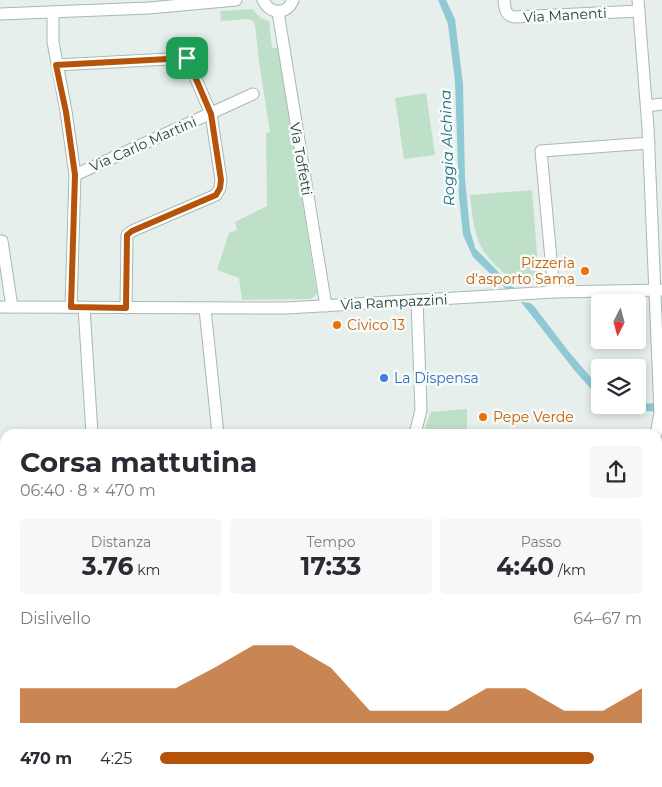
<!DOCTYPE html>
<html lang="it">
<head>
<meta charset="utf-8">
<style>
	:root { --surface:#fff; --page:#f7f7f7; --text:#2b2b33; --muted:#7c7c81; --accent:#b45309 }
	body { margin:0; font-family:Montserrat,sans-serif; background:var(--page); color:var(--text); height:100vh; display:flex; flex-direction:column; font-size:19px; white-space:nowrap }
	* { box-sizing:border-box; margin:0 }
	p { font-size:16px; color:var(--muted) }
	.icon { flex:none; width:28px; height:28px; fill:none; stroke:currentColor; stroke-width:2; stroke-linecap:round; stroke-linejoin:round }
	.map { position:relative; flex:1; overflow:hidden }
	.details { position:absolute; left:0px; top:429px; width:662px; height:359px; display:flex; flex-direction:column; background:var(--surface); border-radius:15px 15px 0 0; box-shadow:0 2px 8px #0003 }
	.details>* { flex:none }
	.needle { width:32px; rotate:186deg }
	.controls { position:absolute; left:591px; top:294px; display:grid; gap:10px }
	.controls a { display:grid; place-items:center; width:55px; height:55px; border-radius:5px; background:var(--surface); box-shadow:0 2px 8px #0003; font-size:25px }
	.pin { position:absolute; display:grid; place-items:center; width:42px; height:42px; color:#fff; margin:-21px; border-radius:10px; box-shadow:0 2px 8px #0006 }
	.round { display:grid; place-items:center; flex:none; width:52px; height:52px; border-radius:5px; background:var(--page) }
	.summary { display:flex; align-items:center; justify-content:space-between; height:85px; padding:0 20px }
	h1 { font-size:28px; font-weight:700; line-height:38px }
	.figures { display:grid; grid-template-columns:repeat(3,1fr); gap:8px; height:85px; padding:5px 20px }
	.figures div { display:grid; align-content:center; border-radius:5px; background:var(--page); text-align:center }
	.figures b { font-size:25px; font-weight:700 }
	.figures small { font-size:14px; font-weight:400 }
	.figures p { font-size:14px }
	.chart { height:140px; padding:10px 20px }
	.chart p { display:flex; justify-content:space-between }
	.chart svg { width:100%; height:90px; margin-top:5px; fill:var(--accent); opacity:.7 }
	ul { padding:0 20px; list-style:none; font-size:16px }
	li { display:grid; grid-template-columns:80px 60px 1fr; align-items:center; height:38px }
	li i { height:12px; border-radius:6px; background:var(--accent) }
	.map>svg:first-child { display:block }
	.green { fill:#bfe0c8 }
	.water { fill:#8ec9d4 }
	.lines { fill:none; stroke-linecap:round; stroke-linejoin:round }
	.minor-casing { stroke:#a8b8b2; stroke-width:13 }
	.tertiary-casing { stroke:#a8b8b2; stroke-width:17 }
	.minor { stroke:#fff; stroke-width:11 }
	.tertiary { stroke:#fff; stroke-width:15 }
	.route-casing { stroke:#fff; stroke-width:10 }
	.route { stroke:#b45309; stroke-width:6 }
	.food-dot { fill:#e8710a; stroke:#f7fbf9; stroke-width:2 }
	.shop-dot { fill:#3f7fe0; stroke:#f7fbf9; stroke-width:2 }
	.labels { text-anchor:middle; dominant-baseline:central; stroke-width:5; stroke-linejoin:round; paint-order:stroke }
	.street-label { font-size:14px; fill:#24423a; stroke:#f7fbf9 }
	.food-label { font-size:14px; fill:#c56008; stroke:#f7fbf9; text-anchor:start }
	.shop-label { font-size:14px; fill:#366cbe; stroke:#f7fbf9; text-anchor:start }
	.water-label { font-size:15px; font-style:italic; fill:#1c6f80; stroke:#f7fbf9 }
</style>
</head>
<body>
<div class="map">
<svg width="662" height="787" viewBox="0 0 662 787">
	<rect width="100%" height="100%" fill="#e6efeb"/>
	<g class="green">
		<path d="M252,9L261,18L269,21L272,48H278L317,294L311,299L242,300L239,278L217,270L229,233L237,230L235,222L267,206L266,133L270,132L259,62L255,25L253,21L248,19L221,21L220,11Z"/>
		<path d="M426,93L435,155L404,159L395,98Z"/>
		<path d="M532,190L539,278L538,281L533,284L519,285C479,254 475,245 470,195Z"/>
		<path d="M467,409V434H423L431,412Z"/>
		<path d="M662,742V787H646L645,783L658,782V748Z"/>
		<path d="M252,783H308V787H244Z"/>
		<path d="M441,783H520L521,787H441Z"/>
	</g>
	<g class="water">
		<path d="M438,0H446L455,19L463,84L465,179L470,230L475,248L514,288L506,289L473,257L463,235L459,197L455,82L448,24Z"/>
		<path d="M521,302L530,303L534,306L569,352L600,388V399L575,371Z"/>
		<path d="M662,403V412L616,409L606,405Z"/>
	</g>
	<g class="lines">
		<g class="minor-casing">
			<g id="minor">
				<path d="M263,0C270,15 287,15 293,0"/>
				<path d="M504,0C505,9 505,15 514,17L639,11"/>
				<path d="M638,0L648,128L660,413L656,434"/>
				<path d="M53,12V42L66,111L75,175L71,307"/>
				<path d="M278,12L326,306"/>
				<path d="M0,14L149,8L236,0"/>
				<path d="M57,65L187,58L211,114L221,180L220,188L216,195L132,231L127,235L126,308"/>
				<path d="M647,106L662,104"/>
				<path d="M75,175L253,94"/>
				<path d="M2,241L12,307"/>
				<path d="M554,292L541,151L649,143"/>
				<path d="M0,307L287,308L554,292L662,290"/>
				<path d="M84,307L92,434"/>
				<path d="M205,309L218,434"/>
				<path d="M415,434L421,410L417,300"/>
				<path d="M0,498L5,539"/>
				<path d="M658,512L662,513"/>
				<path d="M0,764L3,787"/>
				<path d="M118,782L119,787"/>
				<path d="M153,782V787"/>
				<path d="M387,782V787"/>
				<path d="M578,782L579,787"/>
				<path d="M207,787L218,785L223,782"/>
			</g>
		</g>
		<g class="tertiary-casing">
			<g id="tertiary">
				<path d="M0,566H5"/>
				<path d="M658,594H662"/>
				<path d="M658,626L662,629"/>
			</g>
		</g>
		<use href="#minor" class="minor"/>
		<use href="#tertiary" class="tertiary"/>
	</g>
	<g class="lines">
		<g class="route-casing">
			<path id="route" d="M187,58L211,114L221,180L220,188L216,195L132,231L127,235L126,308L71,307L75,175L66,112L56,65Z"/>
		</g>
		<use href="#route" class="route"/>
	</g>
	<g class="food-dot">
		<circle cx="585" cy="271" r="5"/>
		<circle cx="337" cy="325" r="5"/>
		<circle cx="483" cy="417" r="5"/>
	</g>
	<circle class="shop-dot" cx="384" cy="378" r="5"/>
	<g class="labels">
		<g class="street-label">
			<text transform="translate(565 15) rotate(-3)">Via Manenti</text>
			<text transform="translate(143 144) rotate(-24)">Via Carlo Martini</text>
			<text transform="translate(301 159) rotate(80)">Via Toffetti</text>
			<text transform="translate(394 302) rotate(-3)">Via Rampazzini</text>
		</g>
		<g class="food-label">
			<text x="575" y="263" text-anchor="end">Pizzeria<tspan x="575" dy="16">d'asporto Sama</tspan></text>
			<text x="347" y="325">Civico 13</text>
			<text x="493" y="417">Pepe Verde</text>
		</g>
		<g class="shop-label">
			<text x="394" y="378">La Dispensa</text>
		</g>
		<g class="water-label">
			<text transform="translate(447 148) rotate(-92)">Roggia Alchina</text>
		</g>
	</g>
</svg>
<div class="controls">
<a><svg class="needle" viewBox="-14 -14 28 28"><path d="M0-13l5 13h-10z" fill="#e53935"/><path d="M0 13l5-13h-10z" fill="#7c7c81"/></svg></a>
<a><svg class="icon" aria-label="layers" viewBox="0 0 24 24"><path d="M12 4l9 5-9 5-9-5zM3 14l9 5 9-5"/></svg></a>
</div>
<div class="pin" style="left:187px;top:58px;background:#1e9e55"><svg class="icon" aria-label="arrive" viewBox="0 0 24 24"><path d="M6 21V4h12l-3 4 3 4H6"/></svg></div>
<section class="details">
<div class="summary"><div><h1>Corsa mattutina</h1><p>06:40 · 8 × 470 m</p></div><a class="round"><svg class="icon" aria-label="share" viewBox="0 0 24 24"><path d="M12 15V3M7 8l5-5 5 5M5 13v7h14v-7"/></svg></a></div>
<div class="figures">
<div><p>Distanza</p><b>3.76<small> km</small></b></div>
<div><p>Tempo</p><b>17:33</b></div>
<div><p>Passo</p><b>4:40<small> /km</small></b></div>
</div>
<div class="chart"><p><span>Dislivello</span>64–67 m</p>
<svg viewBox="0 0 160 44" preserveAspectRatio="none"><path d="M0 44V27L10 27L20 27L30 27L40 27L50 17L60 6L70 6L80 17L90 38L100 38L110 38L120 27L130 27L140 38L150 38L160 27V44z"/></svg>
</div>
<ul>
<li><b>470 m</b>4:25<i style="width:90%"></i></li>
</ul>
</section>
</div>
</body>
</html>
